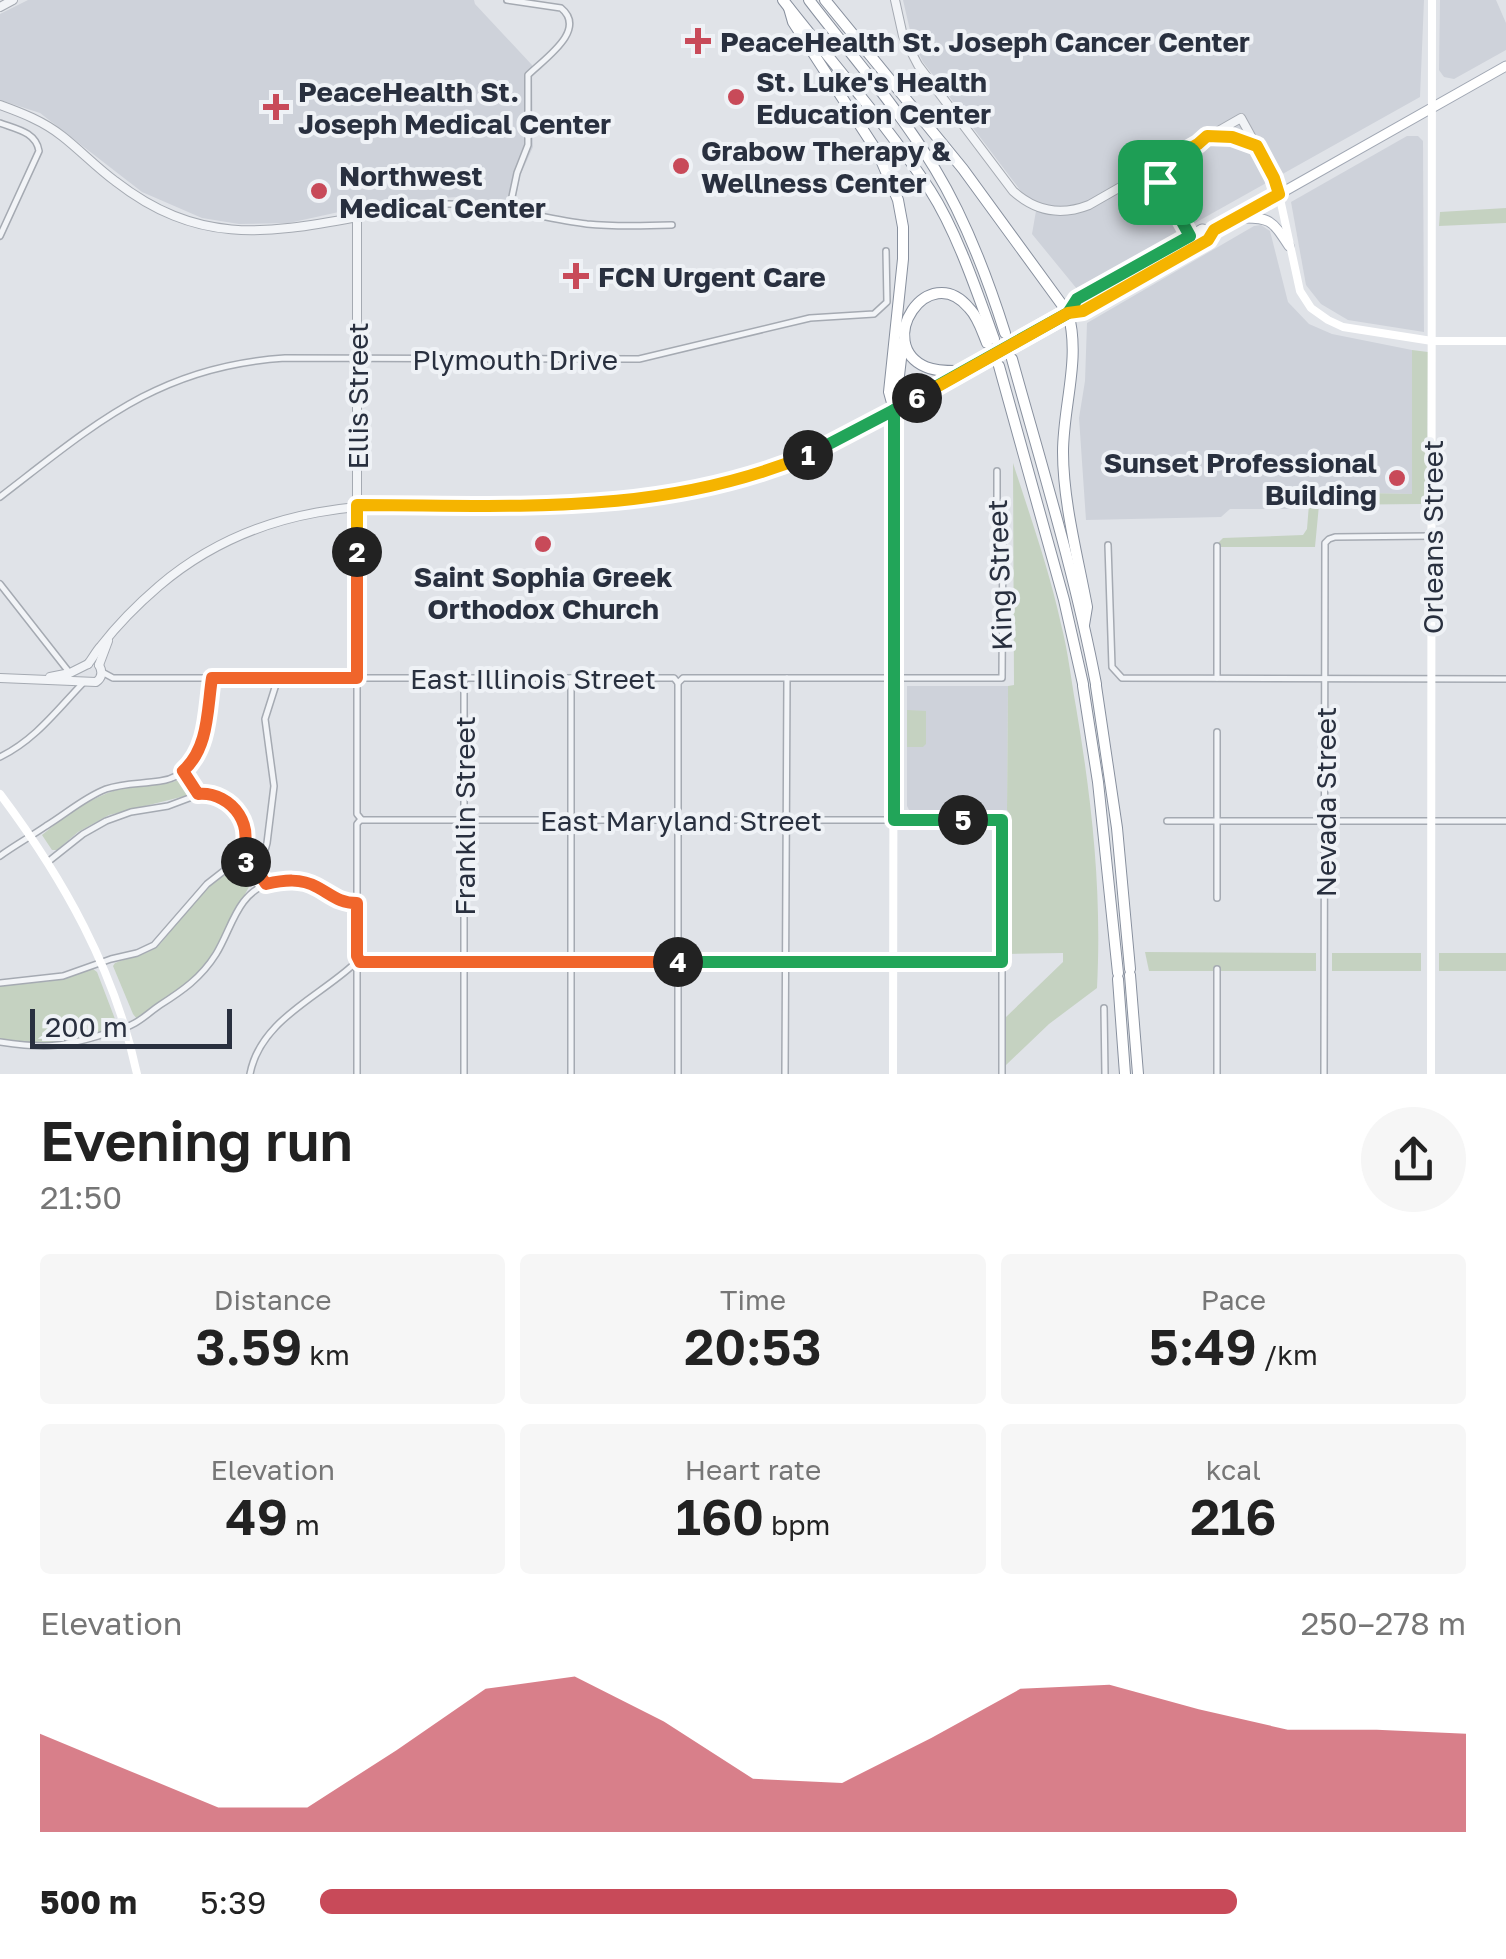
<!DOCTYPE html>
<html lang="en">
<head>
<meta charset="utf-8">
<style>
	:root { --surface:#fff; --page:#f6f6f6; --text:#222; --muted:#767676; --accent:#c84a59 }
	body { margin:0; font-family:"Golos Text",sans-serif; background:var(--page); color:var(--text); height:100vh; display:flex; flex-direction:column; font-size:38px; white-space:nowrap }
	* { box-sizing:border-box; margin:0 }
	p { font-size:32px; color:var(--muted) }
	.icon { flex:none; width:55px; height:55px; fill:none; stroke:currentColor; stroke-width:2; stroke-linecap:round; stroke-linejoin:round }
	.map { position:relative; height:1074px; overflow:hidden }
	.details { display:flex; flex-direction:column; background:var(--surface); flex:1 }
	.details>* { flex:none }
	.scale { position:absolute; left:30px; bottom:25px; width:202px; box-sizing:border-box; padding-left:10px; border:5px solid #29303f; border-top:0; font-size:28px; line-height:35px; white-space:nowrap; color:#29303f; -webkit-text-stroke:8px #eff2f6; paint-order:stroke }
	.pin { position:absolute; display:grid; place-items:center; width:85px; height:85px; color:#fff; margin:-42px; border-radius:20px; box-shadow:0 5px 15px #0006 }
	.km { position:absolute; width:50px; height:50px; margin:-25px; border-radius:50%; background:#222; color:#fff; font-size:28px; line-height:50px; text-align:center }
	.round { display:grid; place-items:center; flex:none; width:105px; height:105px; border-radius:52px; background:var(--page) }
	.head { display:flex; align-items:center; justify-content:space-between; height:170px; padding:0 40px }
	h1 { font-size:55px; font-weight:600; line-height:75px }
	.metrics { display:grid; grid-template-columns:repeat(3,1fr); gap:15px; height:170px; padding:10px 40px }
	.metrics div { display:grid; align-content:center; border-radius:10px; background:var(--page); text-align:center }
	.metrics b { font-size:50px; font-weight:600 }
	.metrics small { font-size:28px; font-weight:400 }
	.metrics p { font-size:28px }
	.chart { height:280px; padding:20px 40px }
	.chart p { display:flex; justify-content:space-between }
	.chart svg { width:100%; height:180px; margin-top:10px; fill:var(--accent); opacity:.7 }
	ul { padding:0 40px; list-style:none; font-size:32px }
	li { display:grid; grid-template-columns:160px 120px 1fr; align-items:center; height:75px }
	li i { height:25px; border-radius:12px; background:var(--accent) }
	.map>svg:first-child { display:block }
	.built { fill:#ced2da }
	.green { fill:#c5d2c1 }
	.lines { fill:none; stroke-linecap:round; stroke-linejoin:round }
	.minor-casing { stroke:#a5aab2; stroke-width:8 }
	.tertiary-casing { stroke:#a5aab2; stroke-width:10 }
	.primary-casing { stroke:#a0a7b3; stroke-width:11 }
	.motorway-casing { stroke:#88909e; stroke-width:12 }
	.minor { stroke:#f2f4f7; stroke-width:5 }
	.tertiary { stroke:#f2f4f7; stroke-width:8 }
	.secondary { stroke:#fff; stroke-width:8 }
	.primary { stroke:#fff; stroke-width:9 }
	.motorway { stroke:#fff; stroke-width:10 }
	.primary-bridge-casing { stroke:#a0a7b3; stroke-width:11; stroke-linecap:butt }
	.primary-bridge { stroke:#fff; stroke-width:9 }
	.split-1-casing { stroke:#fff; stroke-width:20 }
	.split-2-casing { stroke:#fff; stroke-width:20 }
	.split-3-casing { stroke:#fff; stroke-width:20 }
	.split-4-casing { stroke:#fff; stroke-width:20 }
	.split-5-casing { stroke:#fff; stroke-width:20 }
	.split-6-casing { stroke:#fff; stroke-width:20 }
	.split-7-casing { stroke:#fff; stroke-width:20 }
	.split-1 { stroke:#22a559; stroke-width:12 }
	.split-2 { stroke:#f5b400; stroke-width:12 }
	.split-3 { stroke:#f0652b; stroke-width:12 }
	.split-4 { stroke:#f0652b; stroke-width:12 }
	.split-5 { stroke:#22a559; stroke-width:12 }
	.split-6 { stroke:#22a559; stroke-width:12 }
	.split-7 { stroke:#f5b400; stroke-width:12 }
	.poi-dot { fill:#c84a59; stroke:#eff2f6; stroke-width:4 }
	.labels { text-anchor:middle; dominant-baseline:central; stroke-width:8; stroke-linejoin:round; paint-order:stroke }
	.poi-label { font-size:28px; font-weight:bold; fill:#29303f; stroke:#eff2f6; text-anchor:start }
	.street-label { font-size:28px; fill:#29303f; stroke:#eff2f6 }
</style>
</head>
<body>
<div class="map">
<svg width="1506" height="1074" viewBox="0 0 1506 1074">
	<rect width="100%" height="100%" fill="#e0e3e8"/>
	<g class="built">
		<path d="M28,0H474L475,4L532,65L533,147L520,176L514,207L457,197L384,202L289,223L239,224L202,218L142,192L40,113L0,100V14Z"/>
		<path d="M903,0H1424L1420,97L1077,289L1032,234L1036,211L923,62L912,39Z"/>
		<path d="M1440,0H1496L1506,23V50L1454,79L1444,77L1439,70Z"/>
		<path d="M1407,136H1418L1423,141L1424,332L1348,320L1321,304L1306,285L1291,202Z"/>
		<path d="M1261,225L1270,231L1288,302L1309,324L1332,334L1412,350V494L1320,492L1304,509H1230L1221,517L1086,520L1079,418L1085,381L1087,323L1254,226Z"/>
		<path d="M907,686H1008L1007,810H909L907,806Z"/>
	</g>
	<g class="green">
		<path d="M1506,208V223L1439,226L1440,212Z"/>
		<path d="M1412,350L1428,352L1427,494L1421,504L1319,505L1315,547H1219V542L1223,538L1303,535L1307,529L1309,504L1320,492L1412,494Z"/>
		<path d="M1013,463C1030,516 1049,569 1061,624C1068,651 1071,679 1076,707C1092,802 1102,891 1097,988L1049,1024L1006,1065V1017L1063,962V953L1006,954L1007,828L1011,823V816L1007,810L1008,686L1014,685Z"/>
		<path d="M907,710L926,711V744L923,747H907Z"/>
		<path d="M179,780C186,781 190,785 189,792L185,796L109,815L78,832L57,850H52L42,835C65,816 93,795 124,788C143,785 161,786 179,780Z"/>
		<path d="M236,868L249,872L250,885L212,954L196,976L137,1019L133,1014L113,966L115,963C129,957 147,956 159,945C166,938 172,928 178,920C192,900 213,875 236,868Z"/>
		<path d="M1145,952L1316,953V971H1149Z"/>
		<rect x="1332" y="953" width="89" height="18"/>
		<rect x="1439" y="953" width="67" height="18"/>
		<path d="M93,969L97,972L115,1019L112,1028C68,1043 46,1046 0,1040V986L51,981Z"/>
	</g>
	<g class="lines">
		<g class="minor-casing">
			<g id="minor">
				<path d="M507,0L561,8C588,30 544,59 528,75V145L517,173L509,211"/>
				<path d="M0,123C16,129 36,132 39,151L0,236"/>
				<path d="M1153,169L1190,236"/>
				<path d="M357,217C387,210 417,204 449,204C495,204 541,218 587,224C615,227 643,226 672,225"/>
				<path d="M0,497C95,424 159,366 285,358L639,359L810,318L874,314L887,302L886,251"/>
				<path d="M1108,545L1112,667L1122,678L1506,679"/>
				<path d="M0,584L69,672"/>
				<path d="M102,672L113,678H674L678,683L683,678H1002L1003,521L997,507V471"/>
				<path d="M1217,678V546"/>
				<path d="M678,683V1074"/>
				<path d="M0,757C35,740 57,710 83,683"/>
				<path d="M184,772L198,795"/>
				<path d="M361,820H1002V1074"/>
				<path d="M1167,821H1506"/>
				<path d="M0,856C15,845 30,837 46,826C66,814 83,798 106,789C124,783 141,784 160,781C208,775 207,715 211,678"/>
				<path d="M240,860L255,868L266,884"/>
				<path d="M259,872L267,843L274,786L265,719L278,678"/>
				<path d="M1217,898V732"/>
				<path d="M360,961L1002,962"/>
				<path d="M0,983L63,976L111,959L137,953L154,945L207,884L239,859L246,846L247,832L243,821L230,804L213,795L200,794L168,806L131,812L106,821L83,834L49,861"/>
				<path d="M1104,1008L1105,1074"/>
				<path d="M0,1042C41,1048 59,1048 98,1036C111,1032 123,1030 135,1023C144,1018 151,1011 160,1005C182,991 201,978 216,954C232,928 237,893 270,883C312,870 322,903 357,903"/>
				<path d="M250,1074C260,1021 317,998 353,965"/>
				<path d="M357,1074V966L360,961L357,956V824L361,819L357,814V508"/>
				<path d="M464,1074V678"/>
				<path d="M571,1074V678"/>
				<path d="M785,1074L787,678"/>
				<path d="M1217,1074V969"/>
				<path d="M1324,1074L1325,543L1329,539L1335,537L1432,536"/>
			</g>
		</g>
		<g class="tertiary-casing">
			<g id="tertiary">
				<path d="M895,0L903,36L918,65L1013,191C1036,212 1061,216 1089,205L1241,118L1274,178L1279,194"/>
				<path d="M0,7L13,0"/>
				<path d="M0,105C22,113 43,121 62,136C80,150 96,167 115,181C196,244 263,235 357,217V505"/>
				<path d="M1212,136L1232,137L1256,146"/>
				<path d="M88,664C93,658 96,651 101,646C118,624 138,604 159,586C307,460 480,524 654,498C709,490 763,474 814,452C841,440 868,424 894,410"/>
				<path d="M99,665L108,641"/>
				<path d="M50,677L70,673L88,664"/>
				<path d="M0,678L96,682C102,678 103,672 99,665"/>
			</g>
		</g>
		<g class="primary-casing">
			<g id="primary">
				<path d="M1239,218C1270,217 1272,220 1289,246"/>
				<path d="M1068,313L1079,298L1202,229L1214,231"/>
				<path d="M1037,330L1068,313L1083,311L1208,240L1214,231L1506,66"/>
				<path d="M894,410L962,372"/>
			</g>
		</g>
		<g class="motorway-casing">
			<g id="motorway">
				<path d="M783,0C832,63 886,123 930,190C957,232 977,292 994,339"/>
				<path d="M809,0C851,55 899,109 935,169C966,220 987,276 1005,333"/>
				<path d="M825,0L963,169L1068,313C1081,358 1063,406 1063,452C1063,502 1078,558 1087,607L1084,625"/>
				<path d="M789,8L793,22L878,153L898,200L903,227V259L889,392L894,410"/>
				<path d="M1012,359C1042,467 1075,574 1096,684"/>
				<path d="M999,366L1064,600L1083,684"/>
				<path d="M965,371C952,371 938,372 926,367C873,344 928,259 969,308C978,317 982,331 987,343"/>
				<path d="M895,409L903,342"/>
				<path d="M1083,686L1098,782L1118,973"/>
				<path d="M1096,686L1117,828L1130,969"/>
				<path d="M1130,975L1138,1074"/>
				<path d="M1118,979L1125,1074"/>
			</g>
		</g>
		<use href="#minor" class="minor"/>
		<use href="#tertiary" class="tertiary"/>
		<g class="secondary">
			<path d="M1279,194L1300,291L1311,308L1328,320L1343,327L1432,341H1506"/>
			<path d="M0,794C63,878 115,970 137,1074"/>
			<path d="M893,1074L894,410"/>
			<path d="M1431,1074L1432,0"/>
		</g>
		<use href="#primary" class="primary"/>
		<use href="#motorway" class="motorway"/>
		<g class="primary-bridge-casing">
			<path id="primary-bridge" d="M969,369L1037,330"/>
		</g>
		<use href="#primary-bridge" class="primary-bridge"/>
	</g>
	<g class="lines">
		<g class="split-1-casing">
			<path id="split-1" d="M808,455L894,410L1068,313L1077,299L1190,236L1160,182"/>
		</g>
		<g class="split-2-casing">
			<path id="split-2" d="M357,552V505C513,505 660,517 808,455"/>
		</g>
		<g class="split-3-casing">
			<path id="split-3" d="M246,862L238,859C259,830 233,791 198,794L183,771C209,748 207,710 212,678H357V552"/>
		</g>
		<g class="split-4-casing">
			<path id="split-4" d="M246,862L258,872L266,884C284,880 301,878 317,887C332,895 339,903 357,903V956L360,962H678"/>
		</g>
		<g class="split-5-casing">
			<path id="split-5" d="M678,962H1002V820H963"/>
		</g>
		<g class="split-6-casing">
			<path id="split-6" d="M917,398L894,410V820H963"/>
		</g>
		<g class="split-7-casing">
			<path id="split-7" d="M917,398L1068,313L1083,311L1208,240L1214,230L1279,194L1274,178L1257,146L1232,137L1207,136L1198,144L1154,169L1160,182"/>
		</g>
		<use href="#split-1" class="split-1"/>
		<use href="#split-2" class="split-2"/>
		<use href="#split-3" class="split-3"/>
		<use href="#split-4" class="split-4"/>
		<use href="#split-5" class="split-5"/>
		<use href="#split-6" class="split-6"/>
		<use href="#split-7" class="split-7"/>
	</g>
	<g class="poi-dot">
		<path d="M693 26h10v10h10v10h-10v10h-10v-10h-10v-10h10z"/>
		<circle cx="736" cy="97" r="10"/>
		<path d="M271 92h10v10h10v10h-10v10h-10v-10h-10v-10h10z"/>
		<circle cx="681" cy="166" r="10"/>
		<circle cx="319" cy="191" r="10"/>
		<path d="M571 261h10v10h10v10h-10v10h-10v-10h-10v-10h10z"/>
		<circle cx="1397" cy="478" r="10"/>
		<circle cx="543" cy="544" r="10"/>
	</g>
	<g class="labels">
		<g class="poi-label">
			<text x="720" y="41">PeaceHealth St. Joseph Cancer Center</text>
			<text x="756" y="81">St. Luke's Health<tspan x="756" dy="32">Education Center</tspan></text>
			<text x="298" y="91">PeaceHealth St.<tspan x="298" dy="32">Joseph Medical Center</tspan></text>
			<text x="701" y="150">Grabow Therapy &amp;<tspan x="701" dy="32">Wellness Center</tspan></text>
			<text x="339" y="175">Northwest<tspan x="339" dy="32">Medical Center</tspan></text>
			<text x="598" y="276">FCN Urgent Care</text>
			<text x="1377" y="462" text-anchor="end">Sunset Professional<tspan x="1377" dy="32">Building</tspan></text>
			<text x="543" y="576" text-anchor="middle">Saint Sophia Greek<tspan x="543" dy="32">Orthodox Church</tspan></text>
		</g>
		<g class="street-label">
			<text x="515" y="359">Plymouth Drive</text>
			<text transform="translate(357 396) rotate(-90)">Ellis Street</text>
			<text transform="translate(1432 537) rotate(-90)">Orleans Street</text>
			<text transform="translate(999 575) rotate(-92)">King Street</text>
			<text x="533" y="678">East Illinois Street</text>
			<text transform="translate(1325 802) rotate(-90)">Nevada Street</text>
			<text transform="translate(464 816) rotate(-90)">Franklin Street</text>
			<text x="681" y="820">East Maryland Street</text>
		</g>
	</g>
</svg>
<div class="scale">200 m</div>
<div class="pin" style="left:1160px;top:182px;background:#1e9e55"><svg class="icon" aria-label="arrive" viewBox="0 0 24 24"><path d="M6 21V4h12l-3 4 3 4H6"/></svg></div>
<b class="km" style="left:808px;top:455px">1</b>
<b class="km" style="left:357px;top:552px">2</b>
<b class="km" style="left:246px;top:862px">3</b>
<b class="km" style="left:678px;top:962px">4</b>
<b class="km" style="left:963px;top:820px">5</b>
<b class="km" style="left:917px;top:398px">6</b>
</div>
<section class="details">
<div class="head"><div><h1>Evening run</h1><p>21:50</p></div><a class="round"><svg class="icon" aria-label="share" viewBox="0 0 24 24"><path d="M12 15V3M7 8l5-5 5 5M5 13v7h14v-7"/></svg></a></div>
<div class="metrics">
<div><p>Distance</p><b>3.59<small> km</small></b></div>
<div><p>Time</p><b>20:53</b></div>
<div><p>Pace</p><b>5:49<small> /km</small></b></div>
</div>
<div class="metrics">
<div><p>Elevation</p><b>49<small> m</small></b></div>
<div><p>Heart rate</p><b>160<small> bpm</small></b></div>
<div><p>kcal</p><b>216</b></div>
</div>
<div class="chart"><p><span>Elevation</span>250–278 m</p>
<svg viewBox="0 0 160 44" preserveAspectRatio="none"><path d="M0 44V20L10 29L20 38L30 38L40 24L50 9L60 6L70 17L80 31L90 32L100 21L110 9L120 8L130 14L140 19L150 19L160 20V44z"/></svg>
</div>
<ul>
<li><b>500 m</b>5:39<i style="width:80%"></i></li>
</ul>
</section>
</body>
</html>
